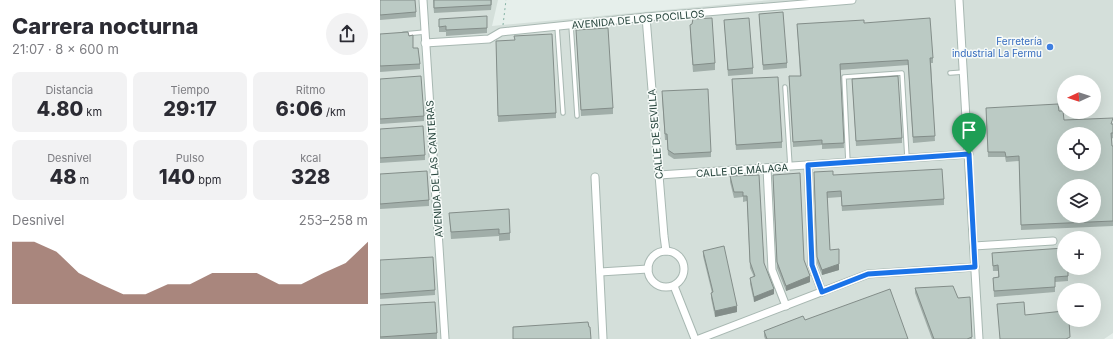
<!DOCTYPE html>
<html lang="es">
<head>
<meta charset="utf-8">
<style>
	:root { --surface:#fff; --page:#f2f2f3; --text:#2b2b33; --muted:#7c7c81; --accent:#855347 }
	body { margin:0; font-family:Inter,sans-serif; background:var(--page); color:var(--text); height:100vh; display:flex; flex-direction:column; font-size:15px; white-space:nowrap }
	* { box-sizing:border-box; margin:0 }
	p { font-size:13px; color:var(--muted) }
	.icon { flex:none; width:22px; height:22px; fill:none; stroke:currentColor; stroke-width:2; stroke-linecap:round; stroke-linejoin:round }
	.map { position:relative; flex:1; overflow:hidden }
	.sheet { display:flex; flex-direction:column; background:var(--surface); width:380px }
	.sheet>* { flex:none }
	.needle { width:26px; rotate:267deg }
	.controls { position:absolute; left:677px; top:75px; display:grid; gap:8px }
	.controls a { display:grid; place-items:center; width:44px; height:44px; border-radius:50%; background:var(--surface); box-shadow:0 4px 16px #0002; font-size:20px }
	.pin { position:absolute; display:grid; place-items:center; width:34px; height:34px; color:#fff; margin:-41px -17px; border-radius:50% 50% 50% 0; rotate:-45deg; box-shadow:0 0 4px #0007 }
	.pin .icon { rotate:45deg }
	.round { display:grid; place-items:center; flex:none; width:42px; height:42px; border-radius:21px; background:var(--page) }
	.summary { display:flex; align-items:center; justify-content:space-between; height:68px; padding:0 12px }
	h1 { font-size:22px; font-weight:800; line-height:30px }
	.stats { display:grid; grid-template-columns:repeat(3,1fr); gap:6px; height:68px; padding:4px 12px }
	.stats div { display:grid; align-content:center; border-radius:8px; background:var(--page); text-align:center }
	.stats b { font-size:20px; font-weight:800 }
	.stats small { font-size:11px; font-weight:400 }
	.stats p { font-size:11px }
	.chart { height:112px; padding:8px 12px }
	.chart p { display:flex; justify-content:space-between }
	.chart svg { width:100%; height:72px; margin-top:4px; fill:var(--accent); opacity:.7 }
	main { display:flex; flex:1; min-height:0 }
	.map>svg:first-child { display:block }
	.built { fill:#d4dfda; fill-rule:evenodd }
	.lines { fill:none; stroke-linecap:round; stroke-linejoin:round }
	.service-casing { stroke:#a8b8b2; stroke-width:5.5 }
	.minor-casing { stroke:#a8b8b2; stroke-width:9 }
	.path { stroke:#86b3a5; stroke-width:1; stroke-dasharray:2 3; stroke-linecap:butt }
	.service { stroke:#fff; stroke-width:3.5 }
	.minor { stroke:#fff; stroke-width:7 }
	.wall { fill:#a1aea9 }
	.shaded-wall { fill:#838d89 }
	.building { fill:#bbcac4; stroke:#838d89; fill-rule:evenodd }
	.route-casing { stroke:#fff; stroke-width:8 }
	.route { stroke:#1a73e8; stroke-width:5 }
	.shop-dot { fill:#3f7fe0; stroke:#f7fbf9; stroke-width:1.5 }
	.labels { text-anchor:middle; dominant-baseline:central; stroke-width:3; stroke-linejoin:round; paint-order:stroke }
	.street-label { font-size:10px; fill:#24423a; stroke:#f7fbf9 }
	.shop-label { font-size:10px; fill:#366cbe; stroke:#f7fbf9; text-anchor:end }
</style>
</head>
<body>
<main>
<section class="sheet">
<div class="summary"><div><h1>Carrera nocturna</h1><p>21:07 · 8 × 600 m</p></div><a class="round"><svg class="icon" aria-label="share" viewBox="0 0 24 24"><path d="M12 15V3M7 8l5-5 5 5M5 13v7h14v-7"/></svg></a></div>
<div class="stats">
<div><p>Distancia</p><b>4.80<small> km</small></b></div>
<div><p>Tiempo</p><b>29:17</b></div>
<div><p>Ritmo</p><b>6:06<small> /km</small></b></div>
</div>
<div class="stats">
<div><p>Desnivel</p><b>48<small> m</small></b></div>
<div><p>Pulso</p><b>140<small> bpm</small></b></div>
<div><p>kcal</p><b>328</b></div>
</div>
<div class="chart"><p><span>Desnivel</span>253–258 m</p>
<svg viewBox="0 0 160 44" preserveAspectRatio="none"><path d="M0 44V6L10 6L20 12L30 25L40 32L50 38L60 38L70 32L80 32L90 25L100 25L110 25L120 32L130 32L140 25L150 19L160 6V44z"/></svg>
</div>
</section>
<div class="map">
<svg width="733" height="339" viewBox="0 0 733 339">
	<rect width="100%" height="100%" fill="#e6efeb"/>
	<path class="built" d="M0,0H118L112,26L391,0H733V333L724,339H0ZM684,82H714V112H684ZM684,134H714V164H684ZM684,186H714V216H684ZM684,238H714V268H684ZM684,290H714V320H684Z"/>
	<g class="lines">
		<g class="service-casing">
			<g id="service">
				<path d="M191,25L197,116"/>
				<path d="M177,26L183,113"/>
				<path d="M24,34L45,32"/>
				<path d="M570,73L584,72"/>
				<path d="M405,87L410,166"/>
				<path d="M468,163L464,77L522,73L527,158"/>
			</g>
		</g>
		<g class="minor-casing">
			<g id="minor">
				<path d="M43,0L65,339"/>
				<path d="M579,0L599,339"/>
				<path d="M266,17L284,236L286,251"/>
				<path d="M45,43L109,39L121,32L266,17L472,0"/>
				<path d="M428,165L432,265L442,292"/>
				<path d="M387,168L392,270L406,306"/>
				<path d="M279,175L589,154"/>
				<path d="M215,177L223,339"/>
				<path d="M594,246L673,241"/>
				<circle cx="286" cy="269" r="18"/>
				<path d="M220,272L268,269"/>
				<path d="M294,286L315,339"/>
				<path d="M319,339L488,274L595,267"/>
			</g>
		</g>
		<path class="path" d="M123,25L126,0"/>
		<use href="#service" class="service"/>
		<use href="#minor" class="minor"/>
	</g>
	<g class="wall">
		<path d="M0,0L36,12V17L0,20Z"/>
		<path d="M53,0H112L111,10L54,13Z"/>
		<path d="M379,14L407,63V68L383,70Z"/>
		<path d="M59,19L107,28V33L66,36V32H59Z"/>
		<path d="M344,20L373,68V74L348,76Z"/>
		<path d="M484,23L553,58V63H551L555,141L533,143L528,65L460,70L464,148L442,149V145L413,147L409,76H420L417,24Z"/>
		<path d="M310,25L335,63V70L313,72L310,32Z"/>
		<path d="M196,30L233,108V114L201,116Z"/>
		<path d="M0,34L29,36L33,48L40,64V69L0,72Z"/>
		<path d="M116,41L176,113V118L118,122Z"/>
		<path d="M0,79L44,116V121L0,124Z"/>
		<path d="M352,79L402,142V148L356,150Z"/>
		<path d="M472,79L522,138V143L476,146Z"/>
		<path d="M282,97L331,152V157L294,159L288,155L287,140H285Z"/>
		<path d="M606,108L684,120L733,124V138L731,139L732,146H733V226L641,230L639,161L626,162L625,157H608Z"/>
		<path d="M0,129L45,155V160L0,163Z"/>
		<path d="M0,174L49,200V206L0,209Z"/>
		<path d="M379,175L384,263L394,294L374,302L370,284V278L374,277L370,268L367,201L363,202V197L354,198L350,182V176Z"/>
		<path d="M453,175L564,199V205L462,211L461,197L447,198L450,250L459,270L442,275L437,263L434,177Z"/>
		<path d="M393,180L424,260L430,282L406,291L397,268Z"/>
		<path d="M69,213L130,233V240L119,241V236L71,239Z"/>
		<path d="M323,251L357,312L335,317L331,298V293H332L323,256Z"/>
		<path d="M612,253L688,276V281L675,282V292L614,297L613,278L618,277V271H613Z"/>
		<path d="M0,260L55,290V295L0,299Z"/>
		<path d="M535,288L578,298L592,339H552L535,293Z"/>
		<path d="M0,305L57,333V339H0Z"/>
		<path d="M425,320L528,339H385L384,336V331Z"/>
	</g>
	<g class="shaded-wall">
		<path d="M459,264V270L442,275V270Z"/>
		<path d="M430,276V282L406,291V286Z"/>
		<path d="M394,289V294L374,302V297Z"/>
		<path d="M357,306V312L335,317V311Z"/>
	</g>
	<g class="building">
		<path d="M0,0H35L36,12L0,15Z"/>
		<path d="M54,0H111V5L54,8Z"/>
		<path d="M403,12L407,63L383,65L379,14Z"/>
		<path d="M107,16V28L66,30V26L59,27V19Z"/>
		<path d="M332,18L335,63L313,65L310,25L312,24L313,19Z"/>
		<path d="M369,18L373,68L348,70L344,20Z"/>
		<path d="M550,18L553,58H550L555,136L533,137L528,60L460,64L464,143L442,144V140L413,142L409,76H421L417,24L484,20V23Z"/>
		<path d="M228,28L233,108L201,110L196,30Z"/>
		<path d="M28,32L29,36L33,35V48H38L40,64L0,66V34Z"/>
		<path d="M172,34L176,113L118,116L116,41L135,40L134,36Z"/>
		<path d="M41,76L44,116L0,119V79Z"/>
		<path d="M518,76L522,138L476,141L472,79Z"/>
		<path d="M398,77L402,142L356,145L352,79Z"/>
		<path d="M328,89L331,152L294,154L288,150L287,134H285L282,91Z"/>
		<path d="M678,104L679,111H683L684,120L733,118L731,124H733V133H731L732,146H733V221L641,225L639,156L626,157L625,152H608L606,108ZM684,134H714V164H684ZM684,186H714V216H684Z"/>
		<path d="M43,126L45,155L0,158V129Z"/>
		<path d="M562,169L564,199L462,206L461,191L447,192L450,250L459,249V264L442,270L437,257L434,172L453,171V175Z"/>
		<path d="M47,171L49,200L0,204V174Z"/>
		<path d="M420,173L424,260L430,276L406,286L397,262L393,175Z"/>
		<path d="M379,175L384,263L394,289L374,297L370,278L375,276L370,262L367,196H363V192H354L350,176Z"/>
		<path d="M129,209L130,233L119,234V229L71,232L69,213Z"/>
		<path d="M344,246L357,306L335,311L331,293L333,292L323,251Z"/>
		<path d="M684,248V268H688V276L675,277V287L614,291L613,278L619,277L618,265L613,266L612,253Z"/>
		<path d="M53,257L55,290L0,294V260Z"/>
		<path d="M573,286L578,298L590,297L592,337L587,339H554L535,288Z"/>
		<path d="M510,289L528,339H387L384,331L423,316L425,320Z"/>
		<path d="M55,302L57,333L0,337V305Z"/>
		<path d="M644,302L645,315L684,311V320H689L690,337L686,339H620L617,304Z"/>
		<path d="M208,322L209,327H210L211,339H133V327Z"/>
	</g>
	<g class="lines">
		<g class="route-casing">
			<path id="route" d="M589,154L595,267L488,274L442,292L432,265L428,165Z"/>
		</g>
		<use href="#route" class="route"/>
	</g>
	<circle class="shop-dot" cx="670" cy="47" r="4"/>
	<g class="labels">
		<g class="street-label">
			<text transform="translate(258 19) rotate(-5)">AVENIDA DE LOS POCILLOS</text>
			<text transform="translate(275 134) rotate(-95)">CALLE DE SEVILLA</text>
			<text transform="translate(54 169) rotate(-94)">AVENIDA DE LAS CANTERAS</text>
			<text transform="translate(362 170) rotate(-4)">CALLE DE MÁLAGA</text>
		</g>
		<g class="shop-label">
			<text x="662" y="41">Ferretería<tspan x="662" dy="12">industrial La Fermu</tspan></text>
		</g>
	</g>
</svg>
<div class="controls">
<a><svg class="needle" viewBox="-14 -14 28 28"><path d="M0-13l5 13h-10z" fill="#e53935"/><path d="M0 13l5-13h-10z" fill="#7c7c81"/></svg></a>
<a><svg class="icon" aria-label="locate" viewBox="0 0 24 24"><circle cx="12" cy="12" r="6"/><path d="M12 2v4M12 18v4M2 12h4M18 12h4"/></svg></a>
<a><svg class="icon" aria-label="layers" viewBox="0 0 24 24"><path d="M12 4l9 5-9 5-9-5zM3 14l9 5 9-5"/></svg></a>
<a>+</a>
<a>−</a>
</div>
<div class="pin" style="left:589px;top:154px;background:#1e9e55"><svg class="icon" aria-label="arrive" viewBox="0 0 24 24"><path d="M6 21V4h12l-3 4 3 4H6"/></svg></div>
</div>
</main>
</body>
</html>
